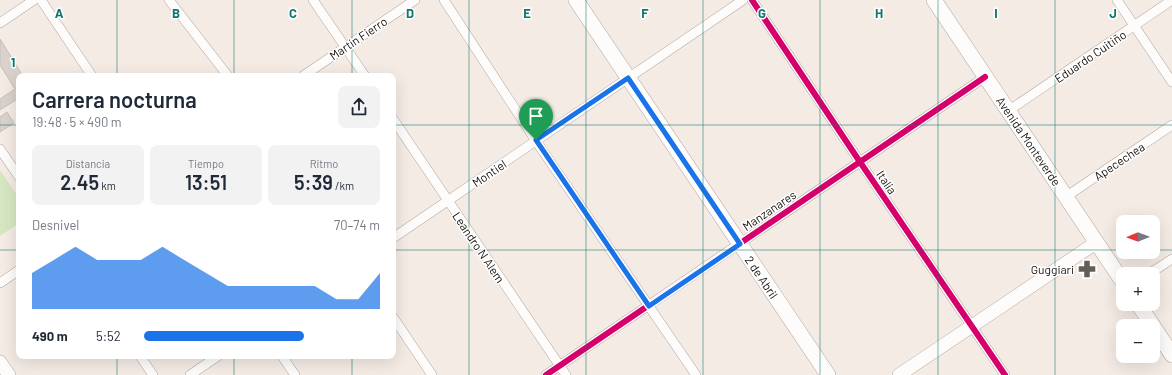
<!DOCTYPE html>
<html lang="es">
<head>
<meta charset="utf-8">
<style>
	:root { --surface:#fff; --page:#f2f2f3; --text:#1f2937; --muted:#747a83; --accent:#1a73e8 }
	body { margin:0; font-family:Barlow,sans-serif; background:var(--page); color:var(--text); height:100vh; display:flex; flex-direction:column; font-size:15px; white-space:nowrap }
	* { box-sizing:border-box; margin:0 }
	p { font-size:13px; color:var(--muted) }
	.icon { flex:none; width:22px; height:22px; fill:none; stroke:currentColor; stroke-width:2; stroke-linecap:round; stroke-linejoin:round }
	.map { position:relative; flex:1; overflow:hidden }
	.panel { position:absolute; left:16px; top:73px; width:380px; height:286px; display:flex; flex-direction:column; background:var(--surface); border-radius:8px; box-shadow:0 4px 16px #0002 }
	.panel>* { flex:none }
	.needle { width:26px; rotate:269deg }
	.controls { position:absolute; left:1116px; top:215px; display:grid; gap:8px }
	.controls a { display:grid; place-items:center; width:44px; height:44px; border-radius:8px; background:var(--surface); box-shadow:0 4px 16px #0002; font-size:20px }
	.pin { position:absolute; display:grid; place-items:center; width:34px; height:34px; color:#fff; margin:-41px -17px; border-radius:50% 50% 50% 0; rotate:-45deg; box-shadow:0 0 4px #0007 }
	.pin .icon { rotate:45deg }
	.round { display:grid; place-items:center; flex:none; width:42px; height:42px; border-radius:8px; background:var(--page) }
	.overview { display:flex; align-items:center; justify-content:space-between; height:68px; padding:0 16px }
	h1 { font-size:22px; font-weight:600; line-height:30px }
	.stats { display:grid; grid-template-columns:repeat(3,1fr); gap:6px; height:68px; padding:4px 16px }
	.stats div { display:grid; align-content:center; border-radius:8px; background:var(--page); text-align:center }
	.stats b { font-size:20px; font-weight:600 }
	.stats small { font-size:11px; font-weight:400 }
	.stats p { font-size:11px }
	.chart { height:112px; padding:8px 16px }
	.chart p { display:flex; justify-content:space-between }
	.chart svg { width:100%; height:72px; margin-top:4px; fill:var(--accent); opacity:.7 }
	ul { padding:0 16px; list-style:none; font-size:13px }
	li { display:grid; grid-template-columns:64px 48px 1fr; align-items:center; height:30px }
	li i { height:10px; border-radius:5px; background:var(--accent) }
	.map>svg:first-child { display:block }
	.green { fill:#d7e6c2 }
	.building { fill:#d8d1cc; stroke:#c7bfbb }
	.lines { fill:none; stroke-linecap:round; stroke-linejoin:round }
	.street-casing { stroke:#afa7a2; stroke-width:10 }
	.secondary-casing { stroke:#afa7a2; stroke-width:14 }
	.primary-casing { stroke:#afa7a2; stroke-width:16 }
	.street { stroke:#fefcfb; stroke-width:9 }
	.secondary { stroke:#fefcfb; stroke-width:13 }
	.primary { stroke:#fefcfb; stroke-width:15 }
	.cycleway-casing { stroke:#fff; stroke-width:8 }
	.cycleway { stroke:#d6006c; stroke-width:6 }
	.route-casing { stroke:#fff; stroke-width:8 }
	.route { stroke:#1a73e8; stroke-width:5 }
	.grid { fill:none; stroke:#0f766e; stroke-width:1; stroke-opacity:0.55 }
	.labels { text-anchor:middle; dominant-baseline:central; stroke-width:3; stroke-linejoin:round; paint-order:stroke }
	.street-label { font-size:12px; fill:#15100c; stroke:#fff }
	.poi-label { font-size:12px; fill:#15100c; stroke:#fff; text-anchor:end }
	.grid-label { font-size:13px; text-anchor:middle; font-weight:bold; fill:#0f766e; stroke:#fff; stroke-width:3; stroke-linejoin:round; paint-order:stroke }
</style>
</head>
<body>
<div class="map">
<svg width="1172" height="375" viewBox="0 0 1172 375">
	<rect width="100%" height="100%" fill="#f5ebe5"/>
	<path class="green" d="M0,170L19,198V223L0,236Z"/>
	<g class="building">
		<path d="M0,39L23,76H19V98L0,110V99L15,89L0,65Z"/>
		<path d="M7,112L14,123L0,132V117Z"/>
	</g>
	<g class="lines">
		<g class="street-casing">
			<g id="street">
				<path d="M41,0L92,76"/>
				<path d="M169,0L228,76"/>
				<path d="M313,0L365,76"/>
				<path d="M444,0L536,141L696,375"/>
				<path d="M752,0L860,162L1005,375"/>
				<path d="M1117,0L1172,82"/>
				<path d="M0,23L34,0"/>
				<path d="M303,76L415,0"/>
				<path d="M1008,111L1172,0"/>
				<path d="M393,119L566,375"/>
				<path d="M0,149L19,177"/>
				<path d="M1067,196L1172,125"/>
				<path d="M393,238L743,0"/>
				<path d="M1149,274L1172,259"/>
				<path d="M0,283L19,270"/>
				<path d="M393,317L432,375"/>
				<path d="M140,356L153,375"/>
				<path d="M282,356L295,375"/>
				<path d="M190,375L218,356"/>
				<path d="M546,375L985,77"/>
			</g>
		</g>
		<g class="secondary-casing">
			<g id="secondary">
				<path d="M0,362L9,375"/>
				<path d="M899,375L1097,242"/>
			</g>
		</g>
		<g class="primary-casing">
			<g id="primary">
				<path d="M576,0L828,375"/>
				<path d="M934,0L1123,282"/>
				<path d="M1138,304L1153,326"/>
				<path d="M1153,326L1172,355"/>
			</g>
		</g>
		<use href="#street" class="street"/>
		<use href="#secondary" class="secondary"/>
		<use href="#primary" class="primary"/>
		<g class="cycleway-casing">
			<g id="cycleway">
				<path d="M752,0L860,162L1005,375"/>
				<path d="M546,375L985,77"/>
			</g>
		</g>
		<use href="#cycleway" class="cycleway"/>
	</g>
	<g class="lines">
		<g class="route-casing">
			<path id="route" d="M628,78L740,244L649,306L536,140Z"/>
		</g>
		<use href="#route" class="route"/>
	</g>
	<path class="grid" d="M117,0V76M234,0V76M352,0V76M469,0V375M586,0V375M703,0V375M820,0V375M938,0V375M1055,0V375M0,125H19M393,125H1172M0,250H19M393,250H1123M1153,250H1172M117,356V375M234,356V375M352,356V375"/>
	<defs>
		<g id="pharmacy-bare" transform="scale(1.38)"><path d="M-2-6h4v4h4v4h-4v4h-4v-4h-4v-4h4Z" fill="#635d58" stroke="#fff" stroke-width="2.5" paint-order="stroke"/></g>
	</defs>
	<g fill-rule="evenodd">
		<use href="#pharmacy-bare" x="1087" y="269"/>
	</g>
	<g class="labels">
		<g class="street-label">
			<text transform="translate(358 38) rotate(-34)">Martín Fierro</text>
			<text transform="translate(1090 56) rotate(-34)">Eduardo Cuitiño</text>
			<text transform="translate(1029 141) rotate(56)">Avenida Monteverde</text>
			<text transform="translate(1119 161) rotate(-34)">Apecechea</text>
			<text transform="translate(489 173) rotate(-34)">Montiel</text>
			<text transform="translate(887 182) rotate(56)">Italia</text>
			<text transform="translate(769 210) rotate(-34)">Manzanares</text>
			<text transform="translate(479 247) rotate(56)">Leandro N Alem</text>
			<text transform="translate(762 277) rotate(56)">2 de Abril</text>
		</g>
		<g class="poi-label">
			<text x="1074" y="269">Guggiari</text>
		</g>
	</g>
	<g class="grid-label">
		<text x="59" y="18">A</text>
		<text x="176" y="18">B</text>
		<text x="293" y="18">C</text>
		<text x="410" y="18">D</text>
		<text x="527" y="18">E</text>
		<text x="645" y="18">F</text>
		<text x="762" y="18">G</text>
		<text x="879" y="18">H</text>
		<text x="996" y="18">I</text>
		<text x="1113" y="18">J</text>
		<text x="13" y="67">1</text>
	</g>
</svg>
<div class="controls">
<a><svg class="needle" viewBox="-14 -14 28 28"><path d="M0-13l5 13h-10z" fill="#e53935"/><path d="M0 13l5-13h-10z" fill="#747a83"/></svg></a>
<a>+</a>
<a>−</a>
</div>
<div class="pin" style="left:536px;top:140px;background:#1e9e55"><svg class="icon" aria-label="arrive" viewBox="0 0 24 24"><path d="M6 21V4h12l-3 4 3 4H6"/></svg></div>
<section class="panel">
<div class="overview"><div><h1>Carrera nocturna</h1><p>19:48 · 5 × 490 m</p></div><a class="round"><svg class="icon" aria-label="share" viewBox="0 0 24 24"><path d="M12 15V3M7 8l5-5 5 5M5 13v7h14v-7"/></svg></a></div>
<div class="stats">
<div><p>Distancia</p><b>2.45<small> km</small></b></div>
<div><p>Tiempo</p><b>13:51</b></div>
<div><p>Ritmo</p><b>5:39<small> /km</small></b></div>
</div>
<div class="chart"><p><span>Desnivel</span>70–74 m</p>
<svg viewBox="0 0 160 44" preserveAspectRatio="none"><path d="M0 44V22L10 14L20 6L30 14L40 14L50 14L60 6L70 14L80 22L90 30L100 30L110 30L120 30L130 30L140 38L150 38L160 22V44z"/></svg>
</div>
<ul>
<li><b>490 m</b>5:52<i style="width:68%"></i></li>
</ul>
</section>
</div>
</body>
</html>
